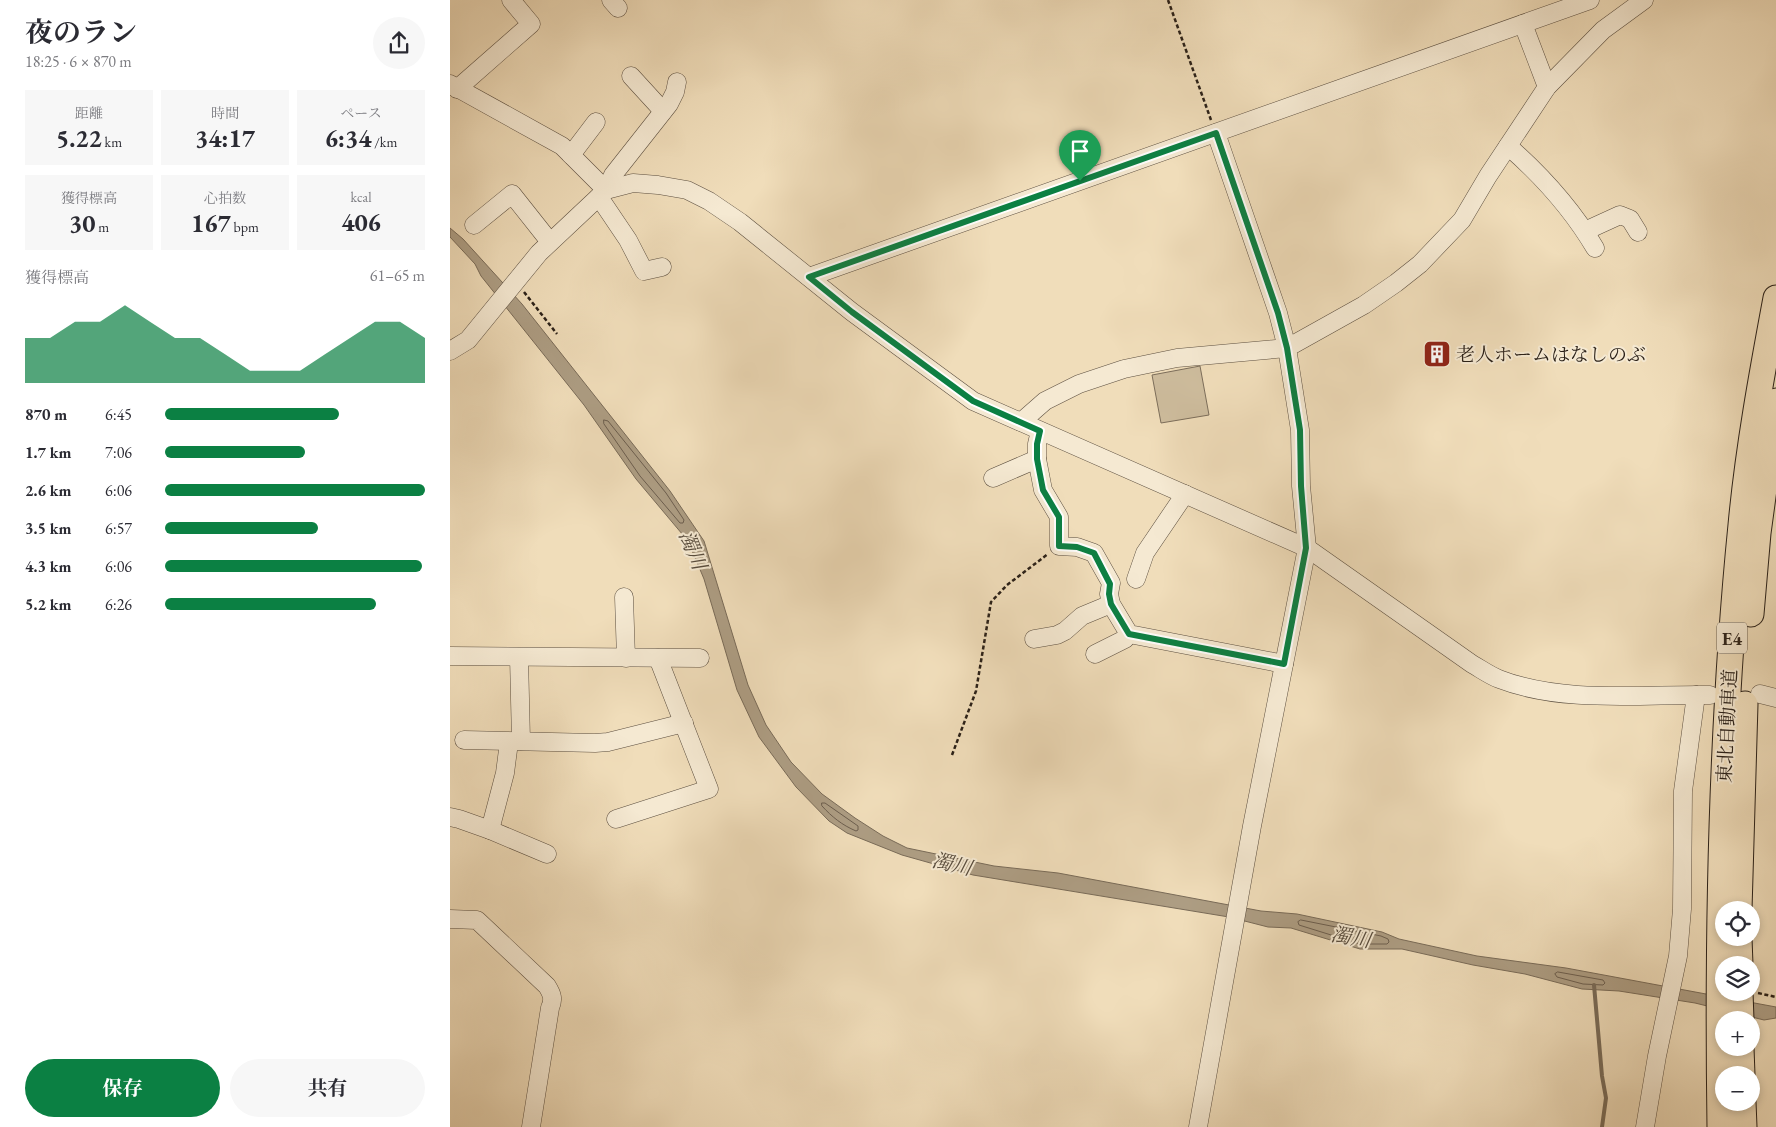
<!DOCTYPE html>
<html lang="ja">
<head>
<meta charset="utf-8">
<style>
	:root { --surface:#fff; --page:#f7f7f7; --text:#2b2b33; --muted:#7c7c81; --accent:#0b8043 }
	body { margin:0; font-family:"EB Garamond","Noto Serif JP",serif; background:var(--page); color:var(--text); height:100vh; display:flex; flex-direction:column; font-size:19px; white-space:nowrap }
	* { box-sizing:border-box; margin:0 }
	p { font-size:16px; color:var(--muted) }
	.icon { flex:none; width:28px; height:28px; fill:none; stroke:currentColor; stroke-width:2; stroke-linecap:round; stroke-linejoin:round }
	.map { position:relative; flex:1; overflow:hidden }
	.side { display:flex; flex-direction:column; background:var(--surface); width:450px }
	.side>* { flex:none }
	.fabs { position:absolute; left:1265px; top:901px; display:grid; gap:10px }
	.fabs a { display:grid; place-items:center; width:45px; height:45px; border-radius:50%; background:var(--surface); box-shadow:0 2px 8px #0003; font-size:25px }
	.pin { position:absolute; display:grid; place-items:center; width:42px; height:42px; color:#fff; margin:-51px -21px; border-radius:50% 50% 50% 0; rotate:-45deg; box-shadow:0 0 5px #0007 }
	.pin .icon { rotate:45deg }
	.round { display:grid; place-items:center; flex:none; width:52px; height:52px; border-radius:26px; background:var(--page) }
	.head { display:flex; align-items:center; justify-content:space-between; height:85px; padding:0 25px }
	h1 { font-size:28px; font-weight:700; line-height:38px }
	.metrics { display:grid; grid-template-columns:repeat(3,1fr); gap:8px; height:85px; padding:5px 25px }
	.metrics div { display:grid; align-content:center; border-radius:0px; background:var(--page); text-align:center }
	.metrics b { font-size:25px; font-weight:700 }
	.metrics small { font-size:14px; font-weight:400 }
	.metrics p { font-size:14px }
	.chart { height:140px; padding:10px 25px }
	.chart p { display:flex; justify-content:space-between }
	.chart svg { width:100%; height:90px; margin-top:5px; fill:var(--accent); opacity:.7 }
	.button { display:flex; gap:10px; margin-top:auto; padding:10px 25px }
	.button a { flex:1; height:58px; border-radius:30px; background:var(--accent); color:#fff; font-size:20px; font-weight:700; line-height:58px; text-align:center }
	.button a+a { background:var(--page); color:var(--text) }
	ul { padding:0 25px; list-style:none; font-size:16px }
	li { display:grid; grid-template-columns:80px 60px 1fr; align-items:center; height:38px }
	li i { height:12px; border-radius:6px; background:var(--accent) }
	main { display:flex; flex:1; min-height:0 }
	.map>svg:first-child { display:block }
	.green { fill:#cebd9e; stroke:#7c6e5b }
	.water { fill:#ad9d83; stroke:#796b58 }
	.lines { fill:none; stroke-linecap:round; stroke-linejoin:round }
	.shore { stroke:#6c5e4e; stroke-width:1 }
	.stream { stroke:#796b58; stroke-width:4 }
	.minor-casing { stroke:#5c4f40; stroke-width:19 }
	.highway-casing { stroke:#2a2018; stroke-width:27 }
	.path { stroke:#2a2018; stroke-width:2.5; stroke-dasharray:4 2.5; stroke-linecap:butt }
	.minor { stroke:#f5e9d2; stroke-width:18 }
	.highway { stroke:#f0ddba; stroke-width:25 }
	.route-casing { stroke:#fff; stroke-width:10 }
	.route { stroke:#0b8043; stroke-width:6 }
	.labels { text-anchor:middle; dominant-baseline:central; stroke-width:4; stroke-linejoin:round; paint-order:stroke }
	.shield { fill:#f5e9d2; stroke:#675c50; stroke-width:1 }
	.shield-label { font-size:18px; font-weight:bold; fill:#2a2018 }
	.poi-label { font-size:19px; fill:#2a2018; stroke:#f5e9d2; text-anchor:start }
	.street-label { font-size:19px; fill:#2a2018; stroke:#f5e9d2 }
	.water-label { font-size:20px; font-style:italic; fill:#584c3d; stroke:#f5e9d2 }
</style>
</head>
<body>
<main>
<section class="side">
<div class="head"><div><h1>夜のラン</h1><p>18:25 · 6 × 870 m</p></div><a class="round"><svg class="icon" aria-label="share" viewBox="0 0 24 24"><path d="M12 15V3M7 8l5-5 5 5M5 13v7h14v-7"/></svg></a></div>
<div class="metrics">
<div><p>距離</p><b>5.22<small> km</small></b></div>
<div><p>時間</p><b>34:17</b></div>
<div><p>ペース</p><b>6:34<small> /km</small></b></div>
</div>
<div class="metrics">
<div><p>獲得標高</p><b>30<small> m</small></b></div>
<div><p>心拍数</p><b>167<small> bpm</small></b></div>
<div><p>kcal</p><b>406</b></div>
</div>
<div class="chart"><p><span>獲得標高</span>61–65 m</p>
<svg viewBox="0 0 160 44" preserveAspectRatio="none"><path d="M0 44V22L10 22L20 14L30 14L40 6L50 14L60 22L70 22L80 30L90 38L100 38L110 38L120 30L130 22L140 14L150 14L160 22V44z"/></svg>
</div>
<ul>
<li><b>870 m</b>6:45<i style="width:67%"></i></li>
<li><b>1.7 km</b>7:06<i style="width:54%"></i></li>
<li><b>2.6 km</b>6:06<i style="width:100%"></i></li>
<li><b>3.5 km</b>6:57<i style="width:59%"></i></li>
<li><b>4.3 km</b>6:06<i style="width:99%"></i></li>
<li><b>5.2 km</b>6:26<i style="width:81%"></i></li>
</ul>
<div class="button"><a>保存</a><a>共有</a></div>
</section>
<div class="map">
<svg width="1326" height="1127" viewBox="0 0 1326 1127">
	<rect width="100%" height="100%" fill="#f0ddba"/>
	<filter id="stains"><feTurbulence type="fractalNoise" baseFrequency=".004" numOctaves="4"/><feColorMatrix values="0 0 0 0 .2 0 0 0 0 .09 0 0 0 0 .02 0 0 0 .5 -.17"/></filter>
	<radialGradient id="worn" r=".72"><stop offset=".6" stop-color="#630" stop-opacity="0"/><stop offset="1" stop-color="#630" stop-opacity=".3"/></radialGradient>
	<path class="green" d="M750,366L759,415L711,423L702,375Z"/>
	<path class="water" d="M0,228L13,239L72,304L220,491L254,541L298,685L316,725L341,762L372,794L405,818L433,836L457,848L544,866L608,873L811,911L847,914L932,932L949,939L1027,956L1116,968L1326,1007V1018L1314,1020L1245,1003L1169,991L1132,989L1075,974L1023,965L952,949H910L841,928L818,927L779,917L523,875L452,855L397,833L379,821L346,787L309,737L287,690L254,579L238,541L186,479L134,405L31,276L25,264L0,237Z"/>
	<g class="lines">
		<g class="shore">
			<path d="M154,420L158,421L216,493L234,520L233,523H230L190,476L154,424Z"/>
			<path d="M372,803H375L408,826V830L406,831C392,825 382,817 372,806Z"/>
			<path d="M851,920L931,936L938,939L939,942L937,944H910L849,925L848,922Z"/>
			<path d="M1108,972L1153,980L1155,983L1153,985L1133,984L1107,977L1105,974Z"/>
		</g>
		<path class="stream" d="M1144,985L1152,1076L1156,1098L1152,1127"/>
		<g class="minor-casing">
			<g id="minor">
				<path d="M161,0L168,8"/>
				<path d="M1073,24L1097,87"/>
				<path d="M181,76L213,111"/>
				<path d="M0,84L112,146L156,190L163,175L219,104L225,92L227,82"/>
				<path d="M7,89L81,24L61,0"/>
				<path d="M1058,146C1091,175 1122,209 1145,248"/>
				<path d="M121,155L146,122"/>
				<path d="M149,197L178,240L194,271L212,267"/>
				<path d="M24,225L62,194L100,242"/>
				<path d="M1135,231L1170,215L1180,219L1188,232"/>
				<path d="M359,277L1140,0"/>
				<path d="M0,351L18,340L89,253L156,190L183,183L208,185L237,190L259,201L290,222L402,312L523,401L857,548L1022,664C1031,669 1039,675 1049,679C1113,704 1193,694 1260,695"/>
				<path d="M571,422L595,401L629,384L674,369L727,358L837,348L914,305L946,283L970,264L1012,220L1038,176L1097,87L1153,30L1194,0"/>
				<path d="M590,431L587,444V459L593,490L609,517V546L627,547L644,553L661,583L659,594L661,604L679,634L834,664"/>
				<path d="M543,478L587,459"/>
				<path d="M686,579L695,553L735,494"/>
				<path d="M174,597L176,658"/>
				<path d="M584,639L607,635L615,631L632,616L661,604"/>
				<path d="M645,654L675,639L679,634"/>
				<path d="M0,656L250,658"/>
				<path d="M69,657L71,741"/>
				<path d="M1310,694L1326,698"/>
				<path d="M14,740L145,743L158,742L234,723"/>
				<path d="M0,817L9,819L40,830L97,854"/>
				<path d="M166,819L259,789L208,658"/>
				<path d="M40,830L55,773L59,742"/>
				<path d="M0,919L27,920L97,986C102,994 104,999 100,1008L81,1127"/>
				<path d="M748,1127L802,826L857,548L851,486L850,430L837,348L828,313L766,133"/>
				<path d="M1195,1127L1207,1056L1228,956L1232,909L1233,791L1246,695"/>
			</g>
		</g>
		<g class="highway-casing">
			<g id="highway">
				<path d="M1301,614L1308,533L1326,401"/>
				<path d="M1289,910L1295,704"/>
				<path d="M1289,938L1290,965"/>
				<path d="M1290,992L1291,1020"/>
				<path d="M1291,1048L1292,1075"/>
				<path d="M1293,1102L1294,1127"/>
				<path d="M1270,1127C1267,926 1271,725 1291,525C1298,449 1312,373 1326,298"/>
			</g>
		</g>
		<g class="path">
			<path d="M718,0L761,120"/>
			<path d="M74,292L107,334"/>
			<path d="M502,755L526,691L541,602L557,585L598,554"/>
			<path d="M1308,993L1326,997"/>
		</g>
		<use href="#minor" class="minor"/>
		<use href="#highway" class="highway"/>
	</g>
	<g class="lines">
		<g class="route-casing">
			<path id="route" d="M766,133L828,313L837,348L850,430L851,486L856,548L834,664L679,634L661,604L659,594L660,584L644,553L627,547L609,546V517L593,490L587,459V444L590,431L523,401L402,312L359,277Z"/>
		</g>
		<use href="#route" class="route"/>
	</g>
	<defs>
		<g id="building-square" transform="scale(1.4375)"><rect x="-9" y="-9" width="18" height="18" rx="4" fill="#8f2418" stroke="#f5e9d2"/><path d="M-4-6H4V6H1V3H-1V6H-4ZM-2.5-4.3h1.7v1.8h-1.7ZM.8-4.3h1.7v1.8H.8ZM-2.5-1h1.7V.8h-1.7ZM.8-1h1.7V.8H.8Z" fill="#fff"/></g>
	</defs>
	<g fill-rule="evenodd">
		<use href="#building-square" x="987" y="354"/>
	</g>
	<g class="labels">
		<rect class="shield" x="1267" y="622.5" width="30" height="31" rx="4"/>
		<g class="shield-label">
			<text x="1282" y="638">E4</text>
		</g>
		<g class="poi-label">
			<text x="1006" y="354">老人ホームはなしのぶ</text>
		</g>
		<g class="street-label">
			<text transform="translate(1277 726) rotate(-87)">東北自動車道</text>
		</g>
		<g class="water-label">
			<text transform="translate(243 550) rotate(67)">濁川</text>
			<text transform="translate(502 864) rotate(13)">濁川</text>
			<text transform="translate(901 937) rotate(10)">濁川</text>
		</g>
	</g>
	<rect width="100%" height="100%" filter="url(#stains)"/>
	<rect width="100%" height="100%" fill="url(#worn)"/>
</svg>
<div class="fabs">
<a><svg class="icon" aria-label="locate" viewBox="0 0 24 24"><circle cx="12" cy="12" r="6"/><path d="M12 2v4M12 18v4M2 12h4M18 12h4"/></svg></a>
<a><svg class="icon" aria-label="layers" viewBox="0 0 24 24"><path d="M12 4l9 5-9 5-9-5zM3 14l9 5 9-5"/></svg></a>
<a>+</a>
<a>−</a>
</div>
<div class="pin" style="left:630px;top:181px;background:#1e9e55"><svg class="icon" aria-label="arrive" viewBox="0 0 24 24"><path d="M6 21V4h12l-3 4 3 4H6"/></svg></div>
</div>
</main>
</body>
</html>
